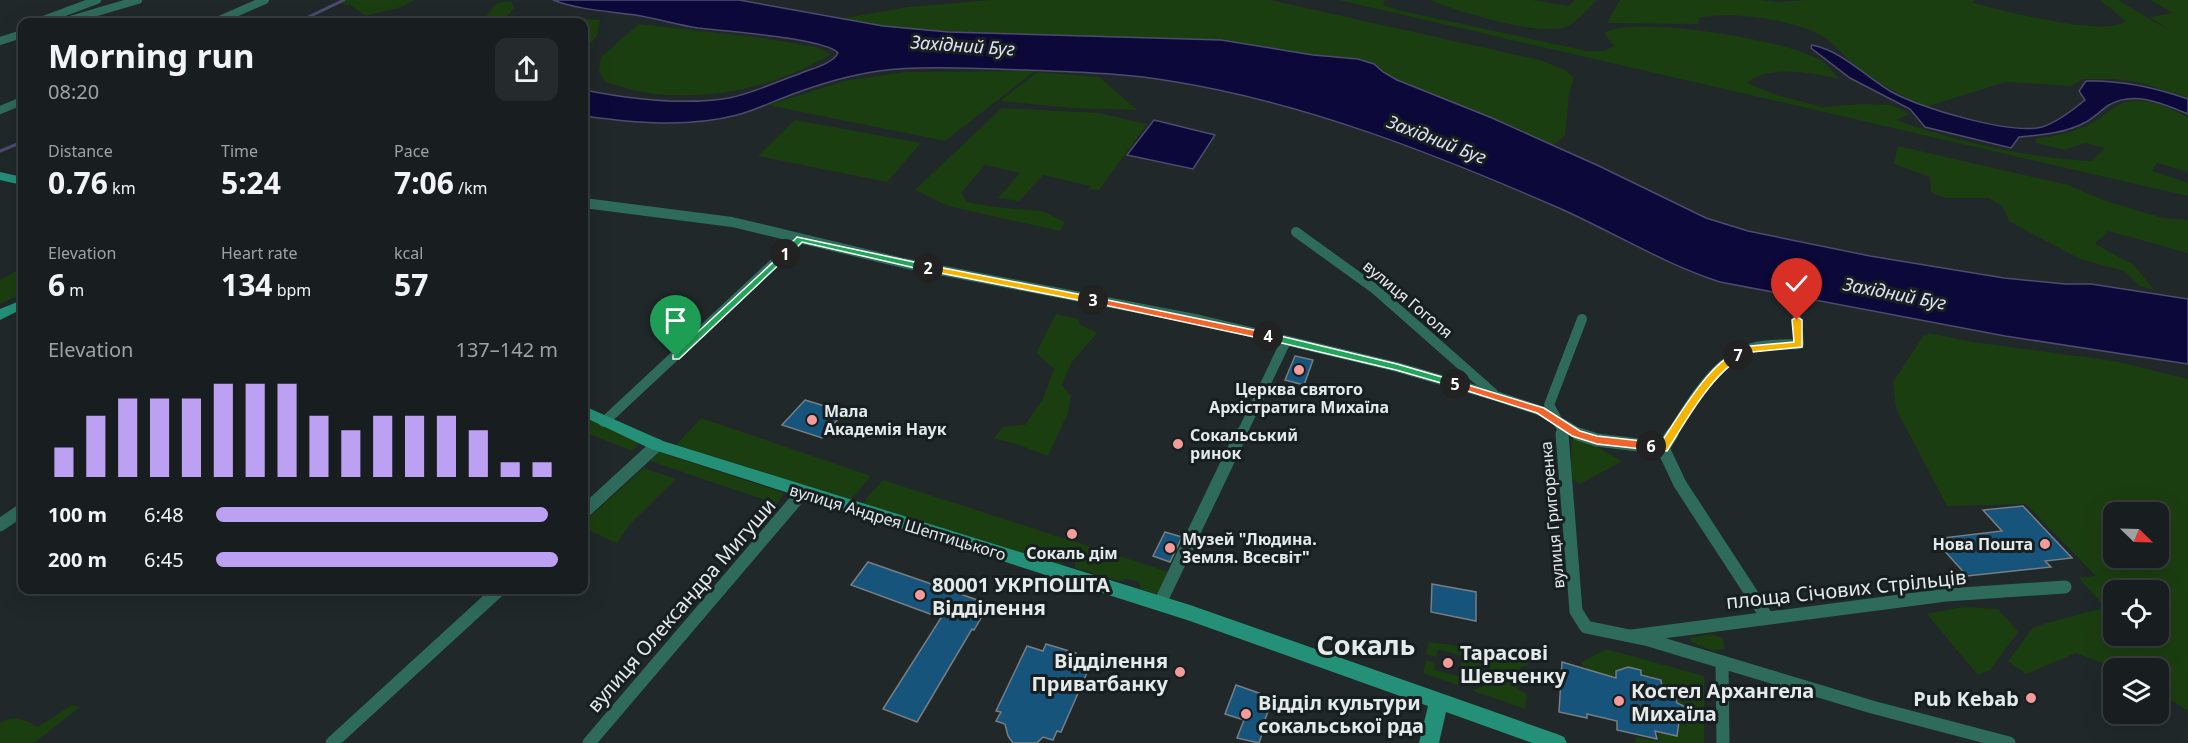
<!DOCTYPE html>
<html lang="en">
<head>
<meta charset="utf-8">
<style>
	:root { --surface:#181e20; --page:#252b2d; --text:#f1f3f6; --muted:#9fa2a5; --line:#363c3e; --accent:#bca0f2 }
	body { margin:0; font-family:"Noto Sans",sans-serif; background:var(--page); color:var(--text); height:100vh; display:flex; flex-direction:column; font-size:22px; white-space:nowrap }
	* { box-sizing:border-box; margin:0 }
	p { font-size:20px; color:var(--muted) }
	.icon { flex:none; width:33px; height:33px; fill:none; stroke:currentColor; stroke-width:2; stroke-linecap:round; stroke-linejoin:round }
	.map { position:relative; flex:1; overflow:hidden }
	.details { position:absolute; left:18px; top:18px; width:570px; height:576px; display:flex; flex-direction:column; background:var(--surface); border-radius:12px; box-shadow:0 6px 24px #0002,0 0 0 2px var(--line) }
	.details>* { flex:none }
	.needle { width:39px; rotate:113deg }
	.controls { position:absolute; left:2103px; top:502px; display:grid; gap:12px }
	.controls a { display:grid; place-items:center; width:66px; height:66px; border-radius:12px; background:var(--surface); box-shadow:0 6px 24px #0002,0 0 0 2px var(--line); font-size:30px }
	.pin { position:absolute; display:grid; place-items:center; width:51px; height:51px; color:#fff; margin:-62px -26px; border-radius:50% 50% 50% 0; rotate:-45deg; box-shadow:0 0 6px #0007 }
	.pin .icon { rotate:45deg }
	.km { position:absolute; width:30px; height:30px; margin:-15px; border-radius:50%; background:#222; color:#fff; font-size:16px; line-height:30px; text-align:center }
	.round { display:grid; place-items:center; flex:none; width:63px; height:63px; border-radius:12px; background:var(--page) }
	.summary { display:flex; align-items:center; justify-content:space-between; height:102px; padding:0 30px }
	h1 { font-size:33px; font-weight:700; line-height:45px }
	.stats { display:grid; grid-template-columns:repeat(3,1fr); gap:9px; height:102px; padding:6px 30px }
	.stats div { display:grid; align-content:center }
	.stats b { font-size:30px; font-weight:700 }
	.stats small { font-size:16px; font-weight:400 }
	.stats p { font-size:16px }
	.chart { height:168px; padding:12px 30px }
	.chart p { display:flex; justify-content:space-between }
	.chart svg { width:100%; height:108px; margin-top:6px; stroke:var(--accent); stroke-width:6 }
	ul { padding:0 30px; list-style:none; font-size:20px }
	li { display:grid; grid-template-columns:96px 72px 1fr; align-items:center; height:45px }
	li i { height:15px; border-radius:8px; background:var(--accent) }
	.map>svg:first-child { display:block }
	.green { fill:#1b3e10; fill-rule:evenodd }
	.water { fill:#0c083a; stroke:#4d4c6f; stroke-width:1.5 }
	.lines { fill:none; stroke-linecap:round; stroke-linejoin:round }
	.stream { stroke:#4d4c6f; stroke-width:3 }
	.building { fill:#16547c; stroke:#777e84; stroke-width:1.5 }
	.street-far2 { stroke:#2f6b5b; stroke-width:8 }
	.street-far1 { stroke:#2f6b5b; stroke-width:10 }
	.street { stroke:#2f6b5b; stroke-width:13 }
	.secondary { fill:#249078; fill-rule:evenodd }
	.split-1 { fill:#22a559; stroke:#fff; stroke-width:1.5 }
	.split-2 { fill:#22a559; stroke:#fff; stroke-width:1.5 }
	.split-3 { fill:#f5b400; stroke:#fff; stroke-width:1.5 }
	.split-4 { fill:#f0652b; stroke:#fff; stroke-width:1.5 }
	.split-5 { fill:#22a559; stroke:#fff; stroke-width:1.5 }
	.split-6 { fill:#f0652b; stroke:#fff; stroke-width:1.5 }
	.split-7 { fill:#f5b400; stroke:#fff; stroke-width:1.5 }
	.split-8 { fill:#f5b400; stroke:#fff; stroke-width:1.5 }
	.poi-dot { fill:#f59b9a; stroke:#171f20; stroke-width:2 }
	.labels { text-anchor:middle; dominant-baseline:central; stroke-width:6; stroke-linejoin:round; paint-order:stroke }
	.street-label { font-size:16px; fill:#e4e9ea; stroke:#171f20 }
	.poi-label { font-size:16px; font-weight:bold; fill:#e4e9ea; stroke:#171f20; text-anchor:start }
	.water-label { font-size:18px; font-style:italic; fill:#e0e3f5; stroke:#171f20 }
	.near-poi-label { font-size:20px; font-weight:bold; fill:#e4e9ea; stroke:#171f20; text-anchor:start }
	.near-street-label { font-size:20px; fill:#e4e9ea; stroke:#171f20 }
	.near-district-label { font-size:27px; font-weight:bold; fill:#e4e9ea; stroke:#171f20 }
</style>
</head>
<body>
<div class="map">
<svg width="2188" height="743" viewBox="0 0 2188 743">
	<rect width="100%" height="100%" fill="#20282a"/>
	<g class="green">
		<path d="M347,0H415C395,12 387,9 366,16L350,5L340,4Z"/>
		<path d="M991,0H1270L1540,60L1565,70L1574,78L1569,94L1565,135L1550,148L936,36L828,21L908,7Z"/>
		<path d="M1339,0H1385L1383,5L1402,11L1587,51H1604L1614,46L1604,33C1631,14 1789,40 1820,60C1827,64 1833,73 1840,79C1813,73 1769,64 1747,83L1776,95L1823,107L1862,104L1891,105L1910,114L1896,120C1951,140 2033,159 2092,161L2105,148L2085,143L2065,150L2036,143V139C2053,136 2070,133 2086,126C2101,120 2115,103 2130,101C2151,98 2170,109 2188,117V172L2157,163L2152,171L2188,183V196Z"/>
		<path d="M1430,0H1532L1569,6L1575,0H1597C1589,8 1577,23 1565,27C1538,36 1458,12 1430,0Z"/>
		<path d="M1620,0H1760L1780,2L1805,0H1975L1971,2C2001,10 2102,38 2126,21L2100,0H2118L2170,31L2150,17L2173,13L2150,0H2188V98L2138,82L2111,79H2083L2071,86L2006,82L1925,107C1902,95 1878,84 1858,68C1846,59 1837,45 1824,37C1797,20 1729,10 1699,18L1698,24L1607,23Z"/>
		<path d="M511,1L514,8L504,20L505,22H481L497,3Z"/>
		<path d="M575,18L600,20L597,36L584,51V22H561Z"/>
		<path d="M639,24L763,38L816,47L831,54C778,86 715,100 654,94C638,92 620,86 605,82L599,71L601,57Z"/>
		<path d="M1035,71L945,141L768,105L845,81L905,72Z"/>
		<path d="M1038,72L1099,77L1137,110L1071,108L1000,101Z"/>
		<path d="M1002,108L1099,113L1147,124L1099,190L1089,189L1091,186L1043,175L1019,201L998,198L1020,173L985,165L961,193L967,202L995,207L1042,211L1065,222L1060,231L948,206L915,190Z"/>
		<path d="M795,120L921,143L887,182L758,156Z"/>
		<path d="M1898,146L2068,185L2106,201L2163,218L2188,220V253L2108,231L2095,244L2134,265L2154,290L2140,286L2124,271L2080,259L2010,222L2002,206L1989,198H1945L1931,192L1930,177L1894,164Z"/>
		<path d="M22,268V294L0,304V280Z"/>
		<path d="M1056,314L1079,319V324L1097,333L1071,363L1062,385L1071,396L1068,413L1048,456L1019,445L994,438L1003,427L1025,425L1043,399L1054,369L1036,353Z"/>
		<path d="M1928,333L1973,342L2114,361L2188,379V711L2159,693L2158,669H2118L2076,653L2026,674L2008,661L2033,628L2043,624L2104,608L2109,612L2079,578L2096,576L2026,504L1947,506L1896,409L1893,382L1924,335L1927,336ZM2114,513H2158V558H2114ZM2114,591H2158V636H2114Z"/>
		<path d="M584,415L640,443L632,451L584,432Z"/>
		<path d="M701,418L871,476L851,500L676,445Z"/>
		<path d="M1572,437L1593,445L1622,461L1580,484L1571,478Z"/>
		<path d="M659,452L784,493L777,504L650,461Z"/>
		<path d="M644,468L676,479L630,524L617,543L584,528V522Z"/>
		<path d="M883,480L1169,572L1162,591L1156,594L1141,589L1139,582L1127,579L1119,581L1075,568V561L1065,559L1061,565L864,504L868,496Z"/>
		<path d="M1963,607L1998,609L2018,632L1990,670L1978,675L1927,614Z"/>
		<path d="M1712,634L1722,638L1725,649L1714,651L1691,642L1690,638Z"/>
		<path d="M1429,642L1472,648L1484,663L1482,677L1461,686L1423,673L1426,660L1435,663L1434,670L1459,676L1462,656L1438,649L1436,657L1426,654Z"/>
		<path d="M1482,648L1526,652L1528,666L1521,667L1513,675L1490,669L1488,656Z"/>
		<path d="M1606,649L1704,676V743H1635L1636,737L1659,742L1658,733L1678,736L1680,723H1688L1690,716L1687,707L1678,703L1676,690L1662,686L1661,679L1642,674V669L1625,666L1624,670H1615L1614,677L1586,670V667L1582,665V662Z"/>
		<path d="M1490,675L1513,681L1519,690L1527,694L1525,709L1471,690C1481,688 1488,686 1490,675Z"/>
		<path d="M72,705L80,707L34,743H0V723C15,714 24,720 38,727Z"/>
	</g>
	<g class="water">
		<path d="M553,0H739L883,26L948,32L1221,40L1313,55L1358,59L1374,64L1383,72L1397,80L1492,118L1599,166L1706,218L1748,231L1870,256L2004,278L2065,284H2091L2188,299V364L2005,336L1720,282C1664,264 1613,232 1559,208C1435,154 1304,102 1170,81C1123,73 1075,72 1027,70C981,69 924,65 879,71C850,75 820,84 793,94C774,101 756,110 737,115C687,128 634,123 584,116V90C630,99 682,106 729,98C753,93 776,82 799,74C810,69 833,64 838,53C826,38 723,31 698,28C677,25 656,18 635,15C607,11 579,10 553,0Z"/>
		<path d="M1812,45C1842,51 1865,76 1890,91C1919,108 2011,135 2042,127C2058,122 2073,110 2085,100L2079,91L2086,81C2122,80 2154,87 2188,99V114C2164,104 2134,90 2109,105C2101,110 2095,117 2086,122C2066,133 2042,135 2019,137L2011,148L1925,127L1910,109L1850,78L1811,48Z"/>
		<path d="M1154,120L1215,135L1193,169L1127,155Z"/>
	</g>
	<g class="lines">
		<g class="stream">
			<path d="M298,22L344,0"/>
			<path d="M0,151L22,142"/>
		</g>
	</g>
	<g class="building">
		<path d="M1295,356L1313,360L1304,385L1285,380Z"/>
		<path d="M805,400L844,412L822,438L782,425Z"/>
		<path d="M2023,506L2072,558L2045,561L2051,567L1967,576L1934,539L2002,531L1983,510Z"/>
		<path d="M1165,532L1182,537L1170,562L1153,556Z"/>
		<path d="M868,562L989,604L974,630L972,629L917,722L883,709L941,618L851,585Z"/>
		<path d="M1432,584L1476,592V621L1431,612Z"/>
		<path d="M1046,644L1076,653L1073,660L1090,666L1061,732L1057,731L1053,740L1043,737L1037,743H1013L1008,736L1005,724L996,721L1001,712L996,711L1027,646L1043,651Z"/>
		<path d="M1562,662L1616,678V671L1628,667L1641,670V675L1661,680L1662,687L1675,691L1677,703L1686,707L1690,715L1687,723L1679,722L1677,736L1655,731L1657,739L1617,730V721L1587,714V718L1559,712Z"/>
		<path d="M1236,685L1273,698L1260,733L1262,734L1259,743L1237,738L1244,720L1225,714Z"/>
	</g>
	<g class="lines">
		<g class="street-far2">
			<path d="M38,22L97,0"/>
			<path d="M63,22L138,0"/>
			<path d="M215,22L265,0"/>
			<path d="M0,41L22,34"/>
			<path d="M0,110L22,101"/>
		</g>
		<g class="street-far1">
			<path d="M584,203L732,222L903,263L1200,320L1397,367L1496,396L1541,411L1582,435"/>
			<path d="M1296,232L1375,289L1493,393"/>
			<path d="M604,422L800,239"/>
			<path d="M1241,435L1286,341"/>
			<path d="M1562,435V429L1549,405L1582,319"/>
			<path d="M1671,435C1690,404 1715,360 1752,348C1767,343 1784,345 1799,344L1797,320"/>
		</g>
		<g class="street">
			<path d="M1562,434L1576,611L1586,627L1649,640L1872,707L2009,743"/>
			<path d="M1578,434L1597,440L1663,448"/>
			<path d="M1672,434L1663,448L1680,484L1766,616"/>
			<path d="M584,512L657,445"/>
			<path d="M0,525L22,510"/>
			<path d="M1160,603L1241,434"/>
			<path d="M1632,636L1946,595L2065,587"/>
			<path d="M1722,662L1723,743"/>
			<path d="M332,743L499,590"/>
			<path d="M589,743L803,492"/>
		</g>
		<g class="secondary">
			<path d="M0,172L22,177V185L0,180Z"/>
			<path d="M22,300V309L0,320V309Z"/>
			<path d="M584,406L663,441L1190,605L1557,734L1564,737L1567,743H1532L1446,712L1439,743H1419L1428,706L1187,620L651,449L584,417Z"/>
		</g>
	</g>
	<path class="split-1" d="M785,251L788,252V256L679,359H673V355Z"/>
	<path class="split-2" d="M797,237L928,265L933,268L928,271L802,242L788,256H782V252Z"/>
	<path class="split-3" d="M928,265L1093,297L1098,300L1093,303L925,270L924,268Z"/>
	<path class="split-4" d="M1093,297L1268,333L1273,336L1268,340L1090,302V298Z"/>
	<path class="split-5" d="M1268,333L1397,364L1459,382L1460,384L1455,387L1396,370L1265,339L1264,336Z"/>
	<path class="split-6" d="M1455,381L1544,408L1580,431L1597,436L1651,442L1656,446L1651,450L1597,444L1572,436L1537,413L1452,386L1450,384Z"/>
	<path class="split-7" d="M1738,352L1741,353V358C1712,374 1685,422 1667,451L1647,449V444H1660C1677,419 1710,361 1738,352Z"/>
	<path class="split-8" d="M1797,317L1802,320V347L1752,352L1741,358H1735V353L1750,346L1794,342L1792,320Z"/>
	<g class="poi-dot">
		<circle cx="1299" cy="370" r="6"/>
		<circle cx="812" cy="420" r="6"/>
		<circle cx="1178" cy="444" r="6"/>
		<circle cx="1072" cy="534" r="6"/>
		<circle cx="2045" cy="544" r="6"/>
		<circle cx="1170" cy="548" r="6"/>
		<circle cx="920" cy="595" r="6"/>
		<circle cx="1448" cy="663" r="6"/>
		<circle cx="1180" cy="672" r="6"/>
		<circle cx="2031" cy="698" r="6"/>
		<circle cx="1619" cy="701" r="6"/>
		<circle cx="1246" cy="714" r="6"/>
	</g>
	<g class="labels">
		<g class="street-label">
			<text transform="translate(1408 299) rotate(40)">вулиця Гоголя</text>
			<text transform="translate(1552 515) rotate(-95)">вулиця Григоренка</text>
			<text transform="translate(898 522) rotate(17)">вулиця Андрея Шептицького</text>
		</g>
		<g class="poi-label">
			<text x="1299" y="389" text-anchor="middle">Церква святого<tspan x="1299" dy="18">Архістратига Михаїла</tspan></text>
			<text x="824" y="411">Мала<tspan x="824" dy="18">Академія Наук</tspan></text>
			<text x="1190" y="435">Сокальський<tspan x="1190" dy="18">ринок</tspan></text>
			<text x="1182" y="539">Музей "Людина.<tspan x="1182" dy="18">Земля. Всесвіт"</tspan></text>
			<text x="2033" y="544" text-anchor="end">Нова Пошта</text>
			<text x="1072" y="553" text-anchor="middle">Сокаль дім</text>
		</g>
		<g class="water-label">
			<text transform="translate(963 45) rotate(4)">Західний Буг</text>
			<text transform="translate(1437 139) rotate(21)">Західний Буг</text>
			<text transform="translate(1895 293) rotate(11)">Західний Буг</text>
		</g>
		<g class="near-poi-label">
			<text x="932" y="584">80001 УКРПОШТА<tspan x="932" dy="23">Відділення</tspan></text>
			<text x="1460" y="652">Тарасові<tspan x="1460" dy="23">Шевченку</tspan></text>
			<text x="1168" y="660" text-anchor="end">Відділення<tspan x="1168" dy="23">Приватбанку</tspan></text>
			<text x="1631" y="690">Костел Архангела<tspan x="1631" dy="23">Михаїла</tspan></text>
			<text x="2019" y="698" text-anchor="end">Pub Kebab</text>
			<text x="1258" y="702">Відділ культури<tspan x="1258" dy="23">сокальської рда</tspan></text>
		</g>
		<g class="near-street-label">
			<text transform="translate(1846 589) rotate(-6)">площа Січових Стрільців</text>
			<text transform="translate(681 605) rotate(-49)">вулиця Олександра Мигуши</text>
		</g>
		<g class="near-district-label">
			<text x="1366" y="644">Сокаль</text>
		</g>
	</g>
</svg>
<div class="controls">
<a><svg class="needle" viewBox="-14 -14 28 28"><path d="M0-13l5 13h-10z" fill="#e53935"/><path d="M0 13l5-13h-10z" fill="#9fa2a5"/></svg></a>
<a><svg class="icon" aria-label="locate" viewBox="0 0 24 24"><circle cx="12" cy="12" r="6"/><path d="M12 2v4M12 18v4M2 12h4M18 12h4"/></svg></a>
<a><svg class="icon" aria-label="layers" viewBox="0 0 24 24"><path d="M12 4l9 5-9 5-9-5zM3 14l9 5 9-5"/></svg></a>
</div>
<div class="pin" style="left:676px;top:357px;background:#1e9e55"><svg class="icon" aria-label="arrive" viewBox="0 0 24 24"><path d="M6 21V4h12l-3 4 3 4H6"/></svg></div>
<div class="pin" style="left:1797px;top:320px;background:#d93025"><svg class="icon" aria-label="check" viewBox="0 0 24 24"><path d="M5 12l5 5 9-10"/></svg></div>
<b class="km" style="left:785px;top:254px">1</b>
<b class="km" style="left:928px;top:268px">2</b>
<b class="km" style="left:1093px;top:300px">3</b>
<b class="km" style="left:1268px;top:336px">4</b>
<b class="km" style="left:1455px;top:384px">5</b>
<b class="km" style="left:1651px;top:446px">6</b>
<b class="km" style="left:1738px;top:355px">7</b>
<section class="details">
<div class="summary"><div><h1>Morning run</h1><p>08:20</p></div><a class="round"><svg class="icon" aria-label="share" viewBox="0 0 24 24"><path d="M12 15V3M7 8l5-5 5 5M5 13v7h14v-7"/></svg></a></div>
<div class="stats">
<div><p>Distance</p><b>0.76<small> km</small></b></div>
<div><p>Time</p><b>5:24</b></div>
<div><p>Pace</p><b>7:06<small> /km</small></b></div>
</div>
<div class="stats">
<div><p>Elevation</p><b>6<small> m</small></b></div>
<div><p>Heart rate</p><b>134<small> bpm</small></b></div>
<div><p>kcal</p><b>57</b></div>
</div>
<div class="chart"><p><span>Elevation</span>137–142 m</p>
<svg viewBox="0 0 160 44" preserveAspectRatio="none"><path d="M5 44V32M15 44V19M25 44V12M35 44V12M45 44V12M55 44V6M65 44V6M75 44V6M85 44V19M95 44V25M105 44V19M115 44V19M125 44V19M135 44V25M145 44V38M155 44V38"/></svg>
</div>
<ul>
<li><b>100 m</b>6:48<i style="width:97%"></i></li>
<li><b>200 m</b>6:45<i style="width:100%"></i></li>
</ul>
</section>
</div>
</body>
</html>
